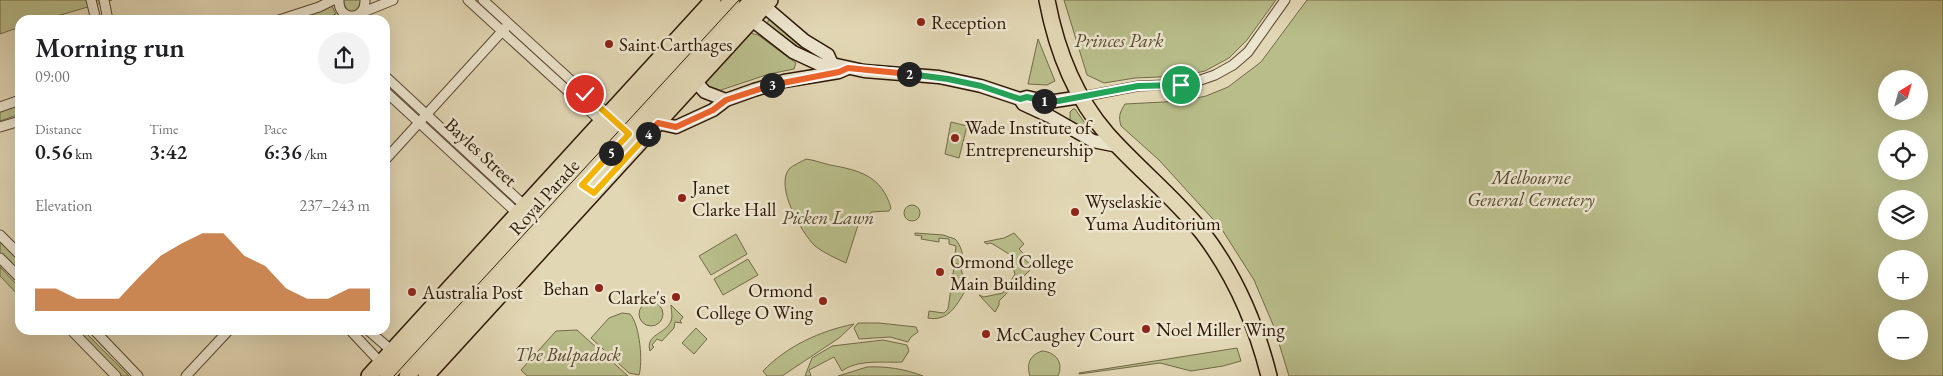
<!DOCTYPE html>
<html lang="en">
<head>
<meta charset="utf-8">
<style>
	:root { --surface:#fff; --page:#f2f2f2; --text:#202124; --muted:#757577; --accent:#b45309 }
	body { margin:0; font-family:"EB Garamond",serif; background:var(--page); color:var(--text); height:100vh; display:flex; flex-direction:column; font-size:19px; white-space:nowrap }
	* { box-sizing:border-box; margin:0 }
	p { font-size:16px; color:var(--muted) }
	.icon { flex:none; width:28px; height:28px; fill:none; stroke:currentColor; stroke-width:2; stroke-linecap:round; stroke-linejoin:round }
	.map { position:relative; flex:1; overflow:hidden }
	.side { position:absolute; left:15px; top:15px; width:375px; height:320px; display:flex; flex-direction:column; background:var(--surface); border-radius:15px; box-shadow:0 5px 20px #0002 }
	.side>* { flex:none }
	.needle { width:32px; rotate:37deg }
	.controls { position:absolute; left:1878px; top:70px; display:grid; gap:10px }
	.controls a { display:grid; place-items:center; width:50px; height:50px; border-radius:50%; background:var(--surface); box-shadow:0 5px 20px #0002; font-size:25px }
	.pin { position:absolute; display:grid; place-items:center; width:42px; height:42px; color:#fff; margin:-21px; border:2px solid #fff; border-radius:50%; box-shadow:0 1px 5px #0007 }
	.km { position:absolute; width:25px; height:25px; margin:-12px; border-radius:50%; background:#222; color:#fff; font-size:14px; line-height:25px; text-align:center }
	.round { display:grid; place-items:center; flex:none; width:52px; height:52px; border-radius:26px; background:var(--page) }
	.overview { display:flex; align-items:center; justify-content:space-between; height:85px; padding:0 20px }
	h1 { font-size:28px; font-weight:600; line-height:38px }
	.figures { display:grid; grid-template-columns:repeat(3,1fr); gap:8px; height:85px; padding:5px 20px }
	.figures div { display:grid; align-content:center }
	.figures b { font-size:21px; font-weight:600 }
	.figures small { font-size:14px; font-weight:400 }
	.figures p { font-size:14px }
	.chart { height:140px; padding:10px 20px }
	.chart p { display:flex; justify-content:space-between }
	.chart svg { width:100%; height:90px; margin-top:5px; fill:var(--accent); opacity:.7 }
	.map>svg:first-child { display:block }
	.green { fill:#b8bd8a; stroke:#736a48; fill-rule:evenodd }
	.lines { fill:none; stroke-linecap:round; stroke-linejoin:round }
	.minor-casing { stroke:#5b4831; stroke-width:11 }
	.secondary-casing { stroke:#2e1805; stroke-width:15 }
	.primary-casing { stroke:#2e1805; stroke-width:18 }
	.trunk-casing { stroke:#2e1805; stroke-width:18 }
	.minor { stroke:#ece5ce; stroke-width:9 }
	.secondary { stroke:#ece5ce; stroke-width:12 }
	.primary { stroke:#e2d7b4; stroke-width:15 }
	.trunk { stroke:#e2d7b4; stroke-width:15 }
	.tram { stroke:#2e1805; stroke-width:1 }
	.split-1-casing { stroke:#fff; stroke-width:10 }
	.split-2-casing { stroke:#fff; stroke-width:10 }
	.split-3-casing { stroke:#fff; stroke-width:10 }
	.split-4-casing { stroke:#fff; stroke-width:10 }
	.split-5-casing { stroke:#fff; stroke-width:10 }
	.split-6-casing { stroke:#fff; stroke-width:10 }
	.split-1 { stroke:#22a559; stroke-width:6 }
	.split-2 { stroke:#22a559; stroke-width:6 }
	.split-3 { stroke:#f0652b; stroke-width:6 }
	.split-4 { stroke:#f0652b; stroke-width:6 }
	.split-5 { stroke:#f5b400; stroke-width:6 }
	.split-6 { stroke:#f5b400; stroke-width:6 }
	.poi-dot { fill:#8f2418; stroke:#ece5ce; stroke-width:2 }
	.labels { text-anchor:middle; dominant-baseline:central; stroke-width:5; stroke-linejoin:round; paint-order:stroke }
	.poi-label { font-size:19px; fill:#2e1805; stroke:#ece5ce; text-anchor:start }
	.park-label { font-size:19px; font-style:italic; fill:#574a2d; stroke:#ece5ce }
	.street-label { font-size:19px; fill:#2e1805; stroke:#ece5ce }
</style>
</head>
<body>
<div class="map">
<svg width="1943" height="376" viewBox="0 0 1943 376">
	<rect width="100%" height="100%" fill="#e2d7b4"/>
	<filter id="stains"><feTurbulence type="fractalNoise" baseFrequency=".004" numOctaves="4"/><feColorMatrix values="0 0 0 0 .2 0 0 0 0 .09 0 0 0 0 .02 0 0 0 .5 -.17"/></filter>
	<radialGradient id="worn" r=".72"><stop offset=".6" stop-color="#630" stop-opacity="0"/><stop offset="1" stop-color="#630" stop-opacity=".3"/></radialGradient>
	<g class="green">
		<path d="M0,0H112L43,20H20V27L0,34Z"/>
		<path d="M343,0H362L359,11L349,12L344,8Z"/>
		<path d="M1064,0H1276L1247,40L1229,58L1205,71L1182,76L1135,78L1104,83L1087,75Z"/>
		<path d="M1307,0H1943V376H1289L1274,327L1254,280L1221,228L1159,160L1121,126C1118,116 1120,112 1125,104L1183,101L1206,96L1228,87L1261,62ZM1886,79H1919V111H1886ZM1886,139H1919V171H1886ZM1886,199H1919V231H1886ZM1886,259H1919V291H1886ZM1886,319H1919V351H1886Z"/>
		<path d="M332,6L336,14L319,20H297V17Z"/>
		<path d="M770,19L822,58L796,50L765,25Z"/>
		<path d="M750,33L758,35L796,63L794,69L769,74L715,92L700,86Z"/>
		<path d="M1038,39L1055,81L1047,85L1028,84Z"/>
		<path d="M20,104V114L0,121V110Z"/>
		<path d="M1073,109H1075L1094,136L1070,122V112Z"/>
		<path d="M951,122L967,126L959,158L945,154Z"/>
		<path d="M806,159C814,160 822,163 830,165C859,170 882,176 891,208L889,211L871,212L869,215L858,225L846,263C835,258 824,253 815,246C801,232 775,187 789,169C793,165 801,162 806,159Z"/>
		<circle cx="912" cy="213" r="8"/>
		<path d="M915,233L943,235L955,239C961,245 965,257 961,265L954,263L956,246L949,244V239L939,238V242L921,239L922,236L915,235Z"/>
		<path d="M1014,233L1024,244L1019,249L1026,256L1024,259L1030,264L1035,259L1038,262L999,301V305L995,312L979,295L984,297L1003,293L1015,274L1009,254L991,243L987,244L984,242L1004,238Z"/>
		<path d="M736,234L747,254L711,275L699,256Z"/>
		<path d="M0,242L20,262V273L0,253Z"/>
		<path d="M748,259L758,275L723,295L714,279Z"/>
		<path d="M0,267L20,288V297L0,276Z"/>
		<path d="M954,267L961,269L966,287L965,291C957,305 948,322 928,318L929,311L944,313L948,309Z"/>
		<circle cx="651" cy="314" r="12"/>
		<path d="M671,305L683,317L680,321L682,323L675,322L674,328L662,341L657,339L652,345L654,347L650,351C645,334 665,335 671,321C673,316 671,311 671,305Z"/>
		<path d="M622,313L630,314C640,325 643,362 639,375L629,373L591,338L609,318Z"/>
		<path d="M858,323H879L916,327L918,332L911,337L908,342L890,337L859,339L854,328Z"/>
		<path d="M854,324L839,338L782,376H767L763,371C787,346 820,331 854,324Z"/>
		<path d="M696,328L707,339L694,354L682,343Z"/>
		<path d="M76,330H83L129,376H122Z"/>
		<path d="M577,330L628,376H527L521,370L556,331Z"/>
		<path d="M883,340L907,345L909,351L902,362C883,363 858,359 842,371L834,357L809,370L811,376H805L812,358L832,346Z"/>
		<path d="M1237,348L1241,361L1223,366L1191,371L1160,363L1079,374V373Z"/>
		<path d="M1042,351C1056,352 1064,363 1058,376H1030C1026,364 1030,355 1042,351Z"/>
		<path d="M867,367C886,366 905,369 923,376H838Z"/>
	</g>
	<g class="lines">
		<g class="minor-casing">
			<g id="minor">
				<path d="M91,0L96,20"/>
				<path d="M104,0L108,20"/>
				<path d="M339,0C338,22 366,21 365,0"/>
				<path d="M468,0L605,125"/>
				<path d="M483,0L610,116"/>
				<path d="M361,13L393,0"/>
				<path d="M279,20L319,7L333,0"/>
				<path d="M385,76L525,206"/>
				<path d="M385,91L518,214"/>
				<path d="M1081,97L1138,86L1189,84L1215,75L1233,65L1248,52L1285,0"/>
				<path d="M0,107L20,100"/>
				<path d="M0,127L20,121"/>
				<path d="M385,160L506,27"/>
				<path d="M0,235L20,255"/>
				<path d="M0,258L20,278"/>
				<path d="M71,330L116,376"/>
				<path d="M94,330L138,376"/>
				<path d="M350,330L381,363"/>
				<path d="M368,330L392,351"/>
				<path d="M186,376L229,330"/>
			</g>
		</g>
		<g class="secondary-casing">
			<g id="secondary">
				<path d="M757,0L805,41L828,55L832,64"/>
				<path d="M744,14L793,52L821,65L832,64L864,71L939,77L981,86L1020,99L1027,97L1048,102L1081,97"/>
				<path d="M696,82L705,92L726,100"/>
				<path d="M1020,99L1023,104L1051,117L1093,141L1118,146"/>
				<path d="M658,123L676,127L713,110L726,100L754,90L784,81L839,72L848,68"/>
			</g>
		</g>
		<g class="primary-casing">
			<g id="primary">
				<path d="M369,376L713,0"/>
				<path d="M387,376L732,0"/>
				<path d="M407,376L752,0"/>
				<path d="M426,376L770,0"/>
			</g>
		</g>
		<g class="trunk-casing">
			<path id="trunk" d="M1047,0C1056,48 1075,97 1107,134C1137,168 1173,196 1202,232C1235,275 1256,324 1269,376"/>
		</g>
		<use href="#minor" class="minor"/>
		<use href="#secondary" class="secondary"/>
		<use href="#primary" class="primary"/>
		<use href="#trunk" class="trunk"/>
		<path class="tram" d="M394,376L739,0"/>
	</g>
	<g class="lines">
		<g class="split-1-casing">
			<path id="split-1" d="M1044,101H1058L1138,86L1181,85"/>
		</g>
		<g class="split-2-casing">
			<path id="split-2" d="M909,74L948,79L981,86L1020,99L1027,97L1044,101"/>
		</g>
		<g class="split-3-casing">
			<path id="split-3" d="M772,85L839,72L848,68L909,74"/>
		</g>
		<g class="split-4-casing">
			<path id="split-4" d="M648,134L658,123L676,127L713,110L726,100L772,85"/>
		</g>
		<g class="split-5-casing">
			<path id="split-5" d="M611,153L582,185L594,193L648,134"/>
		</g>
		<g class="split-6-casing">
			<path id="split-6" d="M585,94L629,134L611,153"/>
		</g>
		<use href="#split-1" class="split-1"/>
		<use href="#split-2" class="split-2"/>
		<use href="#split-3" class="split-3"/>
		<use href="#split-4" class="split-4"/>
		<use href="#split-5" class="split-5"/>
		<use href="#split-6" class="split-6"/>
	</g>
	<g class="poi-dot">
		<circle cx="921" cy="22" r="5"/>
		<circle cx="609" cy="44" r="5"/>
		<circle cx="955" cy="138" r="5"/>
		<circle cx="682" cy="198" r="5"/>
		<circle cx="1075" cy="212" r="5"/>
		<circle cx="940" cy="272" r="5"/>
		<circle cx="599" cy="288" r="5"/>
		<circle cx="412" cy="292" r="5"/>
		<circle cx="676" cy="297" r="5"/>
		<circle cx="823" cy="301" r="5"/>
		<circle cx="1146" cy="329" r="5"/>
		<circle cx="986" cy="334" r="5"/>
	</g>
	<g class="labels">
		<g class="poi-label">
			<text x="931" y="22">Reception</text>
			<text x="619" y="44">Saint Carthages</text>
			<text x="965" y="127">Wade Institute of<tspan x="965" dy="22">Entrepreneurship</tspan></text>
			<text x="692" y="187">Janet<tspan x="692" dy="22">Clarke Hall</tspan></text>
			<text x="1085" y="201">Wyselaskie<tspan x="1085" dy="22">Yuma Auditorium</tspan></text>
			<text x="950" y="261">Ormond College<tspan x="950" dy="22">Main Building</tspan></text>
			<text x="589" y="288" text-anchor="end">Behan</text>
			<text x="813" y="290" text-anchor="end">Ormond<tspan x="813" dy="22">College O Wing</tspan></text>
			<text x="422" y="292">Australia Post</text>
			<text x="666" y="297" text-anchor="end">Clarke's</text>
			<text x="1156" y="329">Noel Miller Wing</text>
			<text x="996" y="334">McCaughey Court</text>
		</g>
		<g class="park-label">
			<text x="1119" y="40">Princes Park</text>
			<text x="1531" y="177">Melbourne<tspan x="1531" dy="22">General Cemetery</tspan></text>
			<text x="828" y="217">Picken Lawn</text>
			<text x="568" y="354">The Bulpadock</text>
		</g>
		<g class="street-label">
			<text transform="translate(481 152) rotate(43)">Bayles Street</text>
			<text transform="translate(544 197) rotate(-48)">Royal Parade</text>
		</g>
	</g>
	<rect width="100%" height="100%" filter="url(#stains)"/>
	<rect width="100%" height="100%" fill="url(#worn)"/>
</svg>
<div class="controls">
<a><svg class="needle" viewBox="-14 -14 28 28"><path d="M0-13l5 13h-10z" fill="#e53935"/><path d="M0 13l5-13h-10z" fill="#757577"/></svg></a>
<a><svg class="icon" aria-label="locate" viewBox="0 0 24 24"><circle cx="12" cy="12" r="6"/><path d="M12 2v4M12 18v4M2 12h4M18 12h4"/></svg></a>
<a><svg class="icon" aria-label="layers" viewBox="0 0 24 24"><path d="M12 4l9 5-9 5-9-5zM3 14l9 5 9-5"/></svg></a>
<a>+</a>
<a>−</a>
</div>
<div class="pin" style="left:1181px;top:85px;background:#1e9e55"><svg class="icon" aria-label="arrive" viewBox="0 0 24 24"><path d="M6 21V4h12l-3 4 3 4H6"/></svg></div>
<div class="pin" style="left:585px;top:94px;background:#d93025"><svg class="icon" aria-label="check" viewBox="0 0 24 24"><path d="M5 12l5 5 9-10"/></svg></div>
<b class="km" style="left:1044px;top:101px">1</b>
<b class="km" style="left:909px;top:74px">2</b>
<b class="km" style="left:772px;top:85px">3</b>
<b class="km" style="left:648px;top:134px">4</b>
<b class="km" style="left:611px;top:153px">5</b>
<section class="side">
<div class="overview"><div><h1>Morning run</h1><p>09:00</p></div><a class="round"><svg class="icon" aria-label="share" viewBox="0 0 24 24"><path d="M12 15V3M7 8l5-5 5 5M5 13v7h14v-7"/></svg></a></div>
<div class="figures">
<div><p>Distance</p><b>0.56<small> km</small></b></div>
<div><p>Time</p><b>3:42</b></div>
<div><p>Pace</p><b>6:36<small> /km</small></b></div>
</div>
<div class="chart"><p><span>Elevation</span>237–243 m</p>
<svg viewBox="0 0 160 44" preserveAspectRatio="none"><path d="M0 44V33L10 33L20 38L30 38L40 38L50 27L60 17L70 11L80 6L90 6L100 17L110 22L120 33L130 38L140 38L150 33L160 33V44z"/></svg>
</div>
</section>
</div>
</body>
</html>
